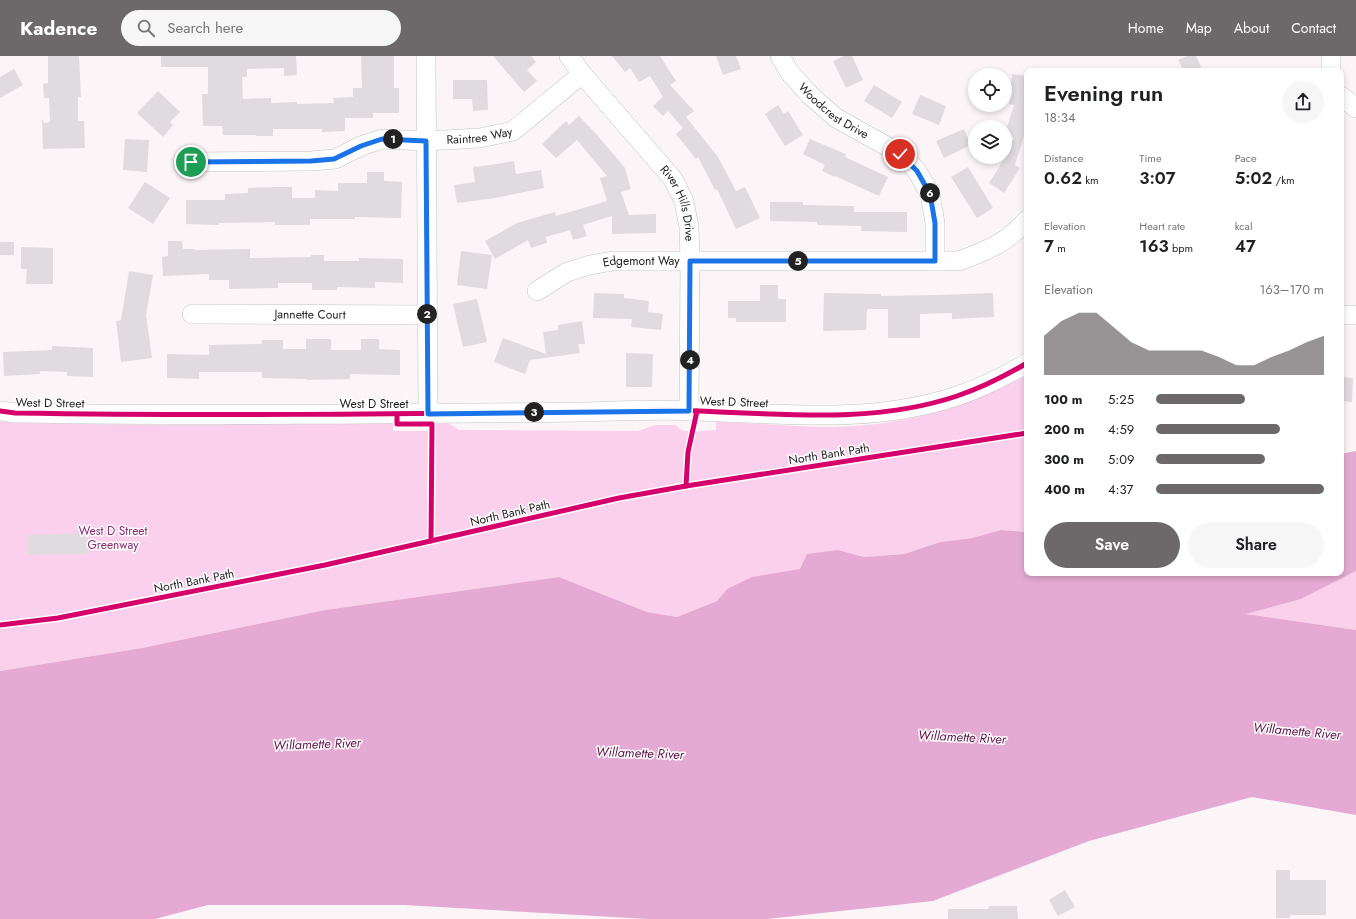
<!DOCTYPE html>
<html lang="en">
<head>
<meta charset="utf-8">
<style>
	:root { --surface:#fff; --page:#f6f6f6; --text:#202124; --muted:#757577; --accent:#6d686a }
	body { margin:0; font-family:Jost,sans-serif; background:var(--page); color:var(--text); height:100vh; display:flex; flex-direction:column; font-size:15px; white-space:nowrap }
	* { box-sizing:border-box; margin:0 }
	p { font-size:13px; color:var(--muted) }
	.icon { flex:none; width:22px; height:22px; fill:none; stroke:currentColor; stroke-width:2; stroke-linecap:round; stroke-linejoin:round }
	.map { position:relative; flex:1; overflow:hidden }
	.side { position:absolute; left:1024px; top:12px; width:320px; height:508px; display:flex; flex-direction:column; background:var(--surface); border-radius:8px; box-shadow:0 2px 6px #0003 }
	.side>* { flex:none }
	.fabs { position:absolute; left:968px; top:12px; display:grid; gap:8px }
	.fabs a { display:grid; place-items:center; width:44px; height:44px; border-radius:50%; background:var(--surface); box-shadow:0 2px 6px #0003; font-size:20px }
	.pin { position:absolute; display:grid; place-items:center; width:34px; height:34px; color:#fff; margin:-17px; border:2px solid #fff; border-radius:50%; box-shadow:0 1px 4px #0007 }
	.km { position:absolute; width:20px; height:20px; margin:-10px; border-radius:50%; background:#222; color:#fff; font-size:11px; line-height:20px; text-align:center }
	.round { display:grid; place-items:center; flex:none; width:42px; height:42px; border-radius:21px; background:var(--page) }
	.headline { display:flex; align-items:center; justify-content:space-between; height:68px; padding:0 20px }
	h1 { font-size:22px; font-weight:600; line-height:30px }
	.figures { display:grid; grid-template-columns:repeat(3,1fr); gap:6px; height:68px; padding:4px 20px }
	.figures div { display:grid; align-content:center }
	.figures b { font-size:17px; font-weight:600 }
	.figures small { font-size:11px; font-weight:400 }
	.figures p { font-size:11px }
	.chart { height:112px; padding:8px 20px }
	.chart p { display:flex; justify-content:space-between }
	.chart svg { width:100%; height:72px; margin-top:4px; fill:var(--accent); opacity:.7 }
	.action { display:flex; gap:8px; margin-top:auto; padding:8px 20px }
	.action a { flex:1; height:46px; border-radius:24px; background:var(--accent); color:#fff; font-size:16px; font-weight:600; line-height:46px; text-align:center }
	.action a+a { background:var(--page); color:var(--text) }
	ul { padding:0 20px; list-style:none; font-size:13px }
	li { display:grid; grid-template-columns:64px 48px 1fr; align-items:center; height:30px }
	li i { height:10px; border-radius:5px; background:var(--accent) }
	header { display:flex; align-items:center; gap:24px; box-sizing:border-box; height:56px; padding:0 20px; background:var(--accent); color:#fff }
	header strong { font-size:19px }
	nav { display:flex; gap:22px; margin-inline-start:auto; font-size:14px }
	.search { width:280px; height:36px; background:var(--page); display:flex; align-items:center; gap:10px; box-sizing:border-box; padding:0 14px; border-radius:22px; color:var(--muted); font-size:15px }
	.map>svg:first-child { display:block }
	.green { fill:#fbd0ed }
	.water { fill:#e5aad3 }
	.building { fill:#e0dbde }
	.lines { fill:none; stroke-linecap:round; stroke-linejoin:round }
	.minor-casing { stroke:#c6c2c4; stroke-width:20 }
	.minor { stroke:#fefefe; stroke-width:19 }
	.cycleway-casing { stroke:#fff; stroke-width:8 }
	.cycleway { stroke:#d6006c; stroke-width:5 }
	.route-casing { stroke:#fff; stroke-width:8 }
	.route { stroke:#1a73e8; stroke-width:5 }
	.labels { text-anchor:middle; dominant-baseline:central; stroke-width:3; stroke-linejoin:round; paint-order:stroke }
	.street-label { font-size:12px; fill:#201c1e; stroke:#fff }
	.park-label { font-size:12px; fill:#8a2b73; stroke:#fff }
	.water-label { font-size:13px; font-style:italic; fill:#5d144c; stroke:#fff }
</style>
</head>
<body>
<header>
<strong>Kadence</strong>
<div class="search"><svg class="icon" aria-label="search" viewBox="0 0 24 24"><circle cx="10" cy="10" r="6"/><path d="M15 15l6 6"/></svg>Search here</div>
<nav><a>Home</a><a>Map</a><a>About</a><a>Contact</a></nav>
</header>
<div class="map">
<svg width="1356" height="863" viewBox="0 0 1356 863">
	<rect width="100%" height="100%" fill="#fbf5f8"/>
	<g class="green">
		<path d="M1027,319V476L1001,474L972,482L940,486L904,498L864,501L838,494L800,513L727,533L717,545L677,561L647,556L559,521L325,554L142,592L0,615V365L18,367L168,369H220L272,365L393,363V375H436V368L448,367L459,374L638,375L655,369H676C681,380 706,374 716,374V366C752,367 787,370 823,371C895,371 965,354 1027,319Z"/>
		<path d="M1356,515V574L1245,558L1301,543Z"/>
	</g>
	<path class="water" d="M1356,395V515L1301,543L1246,558L1356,574V759L1252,741L1089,785L933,845L767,863H647L404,849H208L155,863H0V615L142,592L325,554L559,521L647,556L677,561L717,545L727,533L752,521L800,513L807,498L838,494L864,501L904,498L940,486L972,482L1001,474L1027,476V517H1341V398Z"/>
	<g class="building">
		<path d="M48,0H79L81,41H78V65H84L85,92L43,93L42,63L44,67L50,66L49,42H44L43,28L48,27Z"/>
		<path d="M161,0H296L297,19L284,20V12L247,13V21H242L243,43L271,42V47L297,46V48L334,47L333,42L353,41V32H362L361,0H394V32H399V57H373V62H345V75L322,76V73H273V80H256V79H223L222,70H203L202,38H208V11H161Z"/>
		<path d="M493,0H531L536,6L527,14L537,25L524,36Z"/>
		<path d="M612,0H660L676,25L670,29L694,55L686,61L718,101L736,135L745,131L760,162L736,173L717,133L715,134L698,101L696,103L676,78L683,72L668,55L663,60L653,50L663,41L650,20L639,26L630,12L625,16Z"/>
		<path d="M716,0H736L741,13L723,19Z"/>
		<path d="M844,0H852L863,24L846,32L833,5Z"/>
		<path d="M1187,0H1196L1203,15H1184L1178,4Z"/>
		<path d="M14,13L23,29L0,42V21Z"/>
		<path d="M1012,18L1027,20V70L1015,109L1020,112L1004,137L989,127L1012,91L1005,88L1014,83L1007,71L1014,49L1009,48Z"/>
		<path d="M453,24H487L488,54L473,55L472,43H453Z"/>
		<path d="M874,29L902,46L892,62L864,45Z"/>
		<path d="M158,35L180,56L170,66L173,69L163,81L137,57Z"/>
		<path d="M920,39L946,50L939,69L912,58Z"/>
		<path d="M778,49L784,58L788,55L803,79L785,90L765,58Z"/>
		<path d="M579,60L598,80L625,112L631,133L621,136L629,159L656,158V177L612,178V160L583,169L587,180L573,184L570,174L546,181L547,187L531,192L528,184L495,203L485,185L517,167L555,156L556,160L607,145L600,122L607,120L577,84L556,102L542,88L566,65L569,69Z"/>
		<path d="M964,73L971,89L944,102L936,85Z"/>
		<path d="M125,83L149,84L147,116L123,114Z"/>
		<path d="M810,83L846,98L845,101L888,121L879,140L835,120V121L822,115L825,109L803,98Z"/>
		<path d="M514,105L516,118L541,114L544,132L495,142L457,147L454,129L475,126L473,111L491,109Z"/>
		<path d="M968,111L993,152L977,162L951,121Z"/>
		<path d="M367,116H384V125L402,126L401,162L355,161V163H310V169H275V166L219,167V169L186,168V144H225V138L248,137V132L275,131H292V142H315V134L338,135V127H367Z"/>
		<path d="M145,126L170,142L153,168L128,152Z"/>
		<path d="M770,146H803V149L854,150V156H907V176L861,175L862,170L817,169V166L770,165Z"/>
		<path d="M168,185H182L183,193H194V194L250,193V202L311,201V199H324V205H359V202L403,203V227L375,226V232L337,231V234H312V227H278V232L229,233V224H209V218L163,220L162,201L168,200Z"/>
		<rect x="0" y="186" width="14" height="13"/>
		<path d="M21,191L53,192V228H26L27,213H21Z"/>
		<path d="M461,195L492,199L487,233L457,229Z"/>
		<path d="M129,215L153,219L146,259L152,302L121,306L116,265L121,264Z"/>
		<path d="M760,229H778V243H786V266H736V262H728V245H760Z"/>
		<path d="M594,237L624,238V242L649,245L648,256L663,258L661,274L631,271L632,263L593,262Z"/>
		<path d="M824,237L881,238V240L937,239L993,237L994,261L952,263V257L920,258V282H888V253H867L866,274L823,275Z"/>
		<path d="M477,243L487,286L463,291L453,248Z"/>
		<path d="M582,265L585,288H578L580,297L530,304L525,318L494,306L503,282L546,298L543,276L558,274V269Z"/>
		<path d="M306,283H331V294H361V283H379V293L400,294V319L350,318V323L307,324V323L262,322V316H199V323L167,322V298L209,299V289L262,288V284H283V293H306Z"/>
		<path d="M52,290L93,292V321L67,320V316L40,315V318L4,320L3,296L52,294Z"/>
		<path d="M626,297L653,298L652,331H626Z"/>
		<path d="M1341,321L1353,322L1352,346L1341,345Z"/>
		<path d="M87,477V498L27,499V479Z"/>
		<path d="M1276,814H1290V824H1326V859H1290V862H1276Z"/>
		<path d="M1065,834L1075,851L1058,860L1049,844Z"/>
		<path d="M989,850H1017L1018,863H948V853H988Z"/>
	</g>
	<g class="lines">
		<g class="minor-casing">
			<g id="minor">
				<path d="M426,0L428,358"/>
				<path id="s1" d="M569,0L582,18L673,123L684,145L689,171L690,205L689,355"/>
				<path id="s2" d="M780,0L790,17L810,39L836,62L901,98L917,115L930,138L935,167V205"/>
				<path d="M1331,0V15"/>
				<path d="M1341,40L1356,52"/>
				<path id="s3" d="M191,106L311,105L335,103L361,90L382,83L426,85L480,82L513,75L582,18"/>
				<path id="s4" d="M537,235L567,216L590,209L613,205H959C989,194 1006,187 1027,164"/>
				<path id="s5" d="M192,258L427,259"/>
				<path d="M1341,259H1356"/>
				<path d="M0,355L15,357C205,360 395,358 585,356C622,355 660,353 698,355C784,358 874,368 957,340C981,332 1005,320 1027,307"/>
			</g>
		</g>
		<use href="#minor" class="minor"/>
		<g class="cycleway-casing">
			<g id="cycleway">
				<path d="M0,355L15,357C205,360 395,358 585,356C622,355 660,353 698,355C784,358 874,368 957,340C981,332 1005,320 1027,307"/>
				<path d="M397,358V368H432L431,485"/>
				<path d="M686,430L688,396L697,355"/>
				<path d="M0,569L58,562L325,509L619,442L686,430L1027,377"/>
			</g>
		</g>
		<use href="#cycleway" class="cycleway"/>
	</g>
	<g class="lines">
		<g class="route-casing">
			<path id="route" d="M191,106L311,105L334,103L361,90L382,83L426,85L428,358L689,355L690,205H935V167L930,138L917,115L900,98"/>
		</g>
		<use href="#route" class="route"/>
	</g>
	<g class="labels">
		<g class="street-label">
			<text stroke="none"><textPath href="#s2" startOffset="78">Woodcrest Drive</textPath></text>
			<text stroke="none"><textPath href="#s3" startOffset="293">Raintree Way</textPath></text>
			<text stroke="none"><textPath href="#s1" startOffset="186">River Hills Drive</textPath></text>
			<text stroke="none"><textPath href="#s4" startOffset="111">Edgemont Way</textPath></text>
			<text stroke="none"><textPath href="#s5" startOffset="118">Jannette Court</textPath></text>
			<text transform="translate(734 346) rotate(2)">West D Street</text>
			<text transform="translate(50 347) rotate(1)">West D Street</text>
			<text x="374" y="348">West D Street</text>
			<text transform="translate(829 398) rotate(-9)">North Bank Path</text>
			<text transform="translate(510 457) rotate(-13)">North Bank Path</text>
			<text transform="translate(194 525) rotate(-11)">North Bank Path</text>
		</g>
		<g class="park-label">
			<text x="113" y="475">West D Street<tspan x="113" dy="14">Greenway</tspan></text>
		</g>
		<g class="water-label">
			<text transform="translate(1297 675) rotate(5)">Willamette River</text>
			<text transform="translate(962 681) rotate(3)">Willamette River</text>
			<text transform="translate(317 688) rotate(-2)">Willamette River</text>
			<text transform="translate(640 697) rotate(2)">Willamette River</text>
		</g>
	</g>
</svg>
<div class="fabs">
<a><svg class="icon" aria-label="locate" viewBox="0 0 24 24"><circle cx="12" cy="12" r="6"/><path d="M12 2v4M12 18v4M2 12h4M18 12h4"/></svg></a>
<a><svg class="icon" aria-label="layers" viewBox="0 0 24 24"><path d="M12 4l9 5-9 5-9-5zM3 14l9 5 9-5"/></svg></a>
</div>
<div class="pin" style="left:191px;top:106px;background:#1e9e55"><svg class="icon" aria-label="arrive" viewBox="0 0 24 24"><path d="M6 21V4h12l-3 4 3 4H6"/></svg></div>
<div class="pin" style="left:900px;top:98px;background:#d93025"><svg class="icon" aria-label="check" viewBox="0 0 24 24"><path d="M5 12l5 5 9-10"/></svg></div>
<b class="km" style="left:393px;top:83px">1</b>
<b class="km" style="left:427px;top:258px">2</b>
<b class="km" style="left:534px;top:356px">3</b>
<b class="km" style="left:690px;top:304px">4</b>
<b class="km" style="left:798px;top:205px">5</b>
<b class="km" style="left:930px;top:137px">6</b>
<section class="side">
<div class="headline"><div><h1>Evening run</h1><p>18:34</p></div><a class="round"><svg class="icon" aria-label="share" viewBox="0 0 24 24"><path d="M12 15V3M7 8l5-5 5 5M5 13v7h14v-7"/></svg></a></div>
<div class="figures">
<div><p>Distance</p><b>0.62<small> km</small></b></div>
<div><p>Time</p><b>3:07</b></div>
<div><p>Pace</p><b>5:02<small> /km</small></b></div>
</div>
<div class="figures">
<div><p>Elevation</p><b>7<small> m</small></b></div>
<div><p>Heart rate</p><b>163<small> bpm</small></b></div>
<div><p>kcal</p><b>47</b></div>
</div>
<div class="chart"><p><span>Elevation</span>163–170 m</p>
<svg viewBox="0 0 160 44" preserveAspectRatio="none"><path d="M0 44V20L10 11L20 6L30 6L40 15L50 24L60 29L70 29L80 29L90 29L100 33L110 38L120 38L130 33L140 29L150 24L160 20V44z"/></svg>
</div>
<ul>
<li><b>100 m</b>5:25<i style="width:53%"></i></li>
<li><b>200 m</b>4:59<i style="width:74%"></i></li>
<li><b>300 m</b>5:09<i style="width:65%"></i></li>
<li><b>400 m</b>4:37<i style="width:100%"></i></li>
</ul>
<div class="action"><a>Save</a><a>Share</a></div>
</section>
</div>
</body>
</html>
